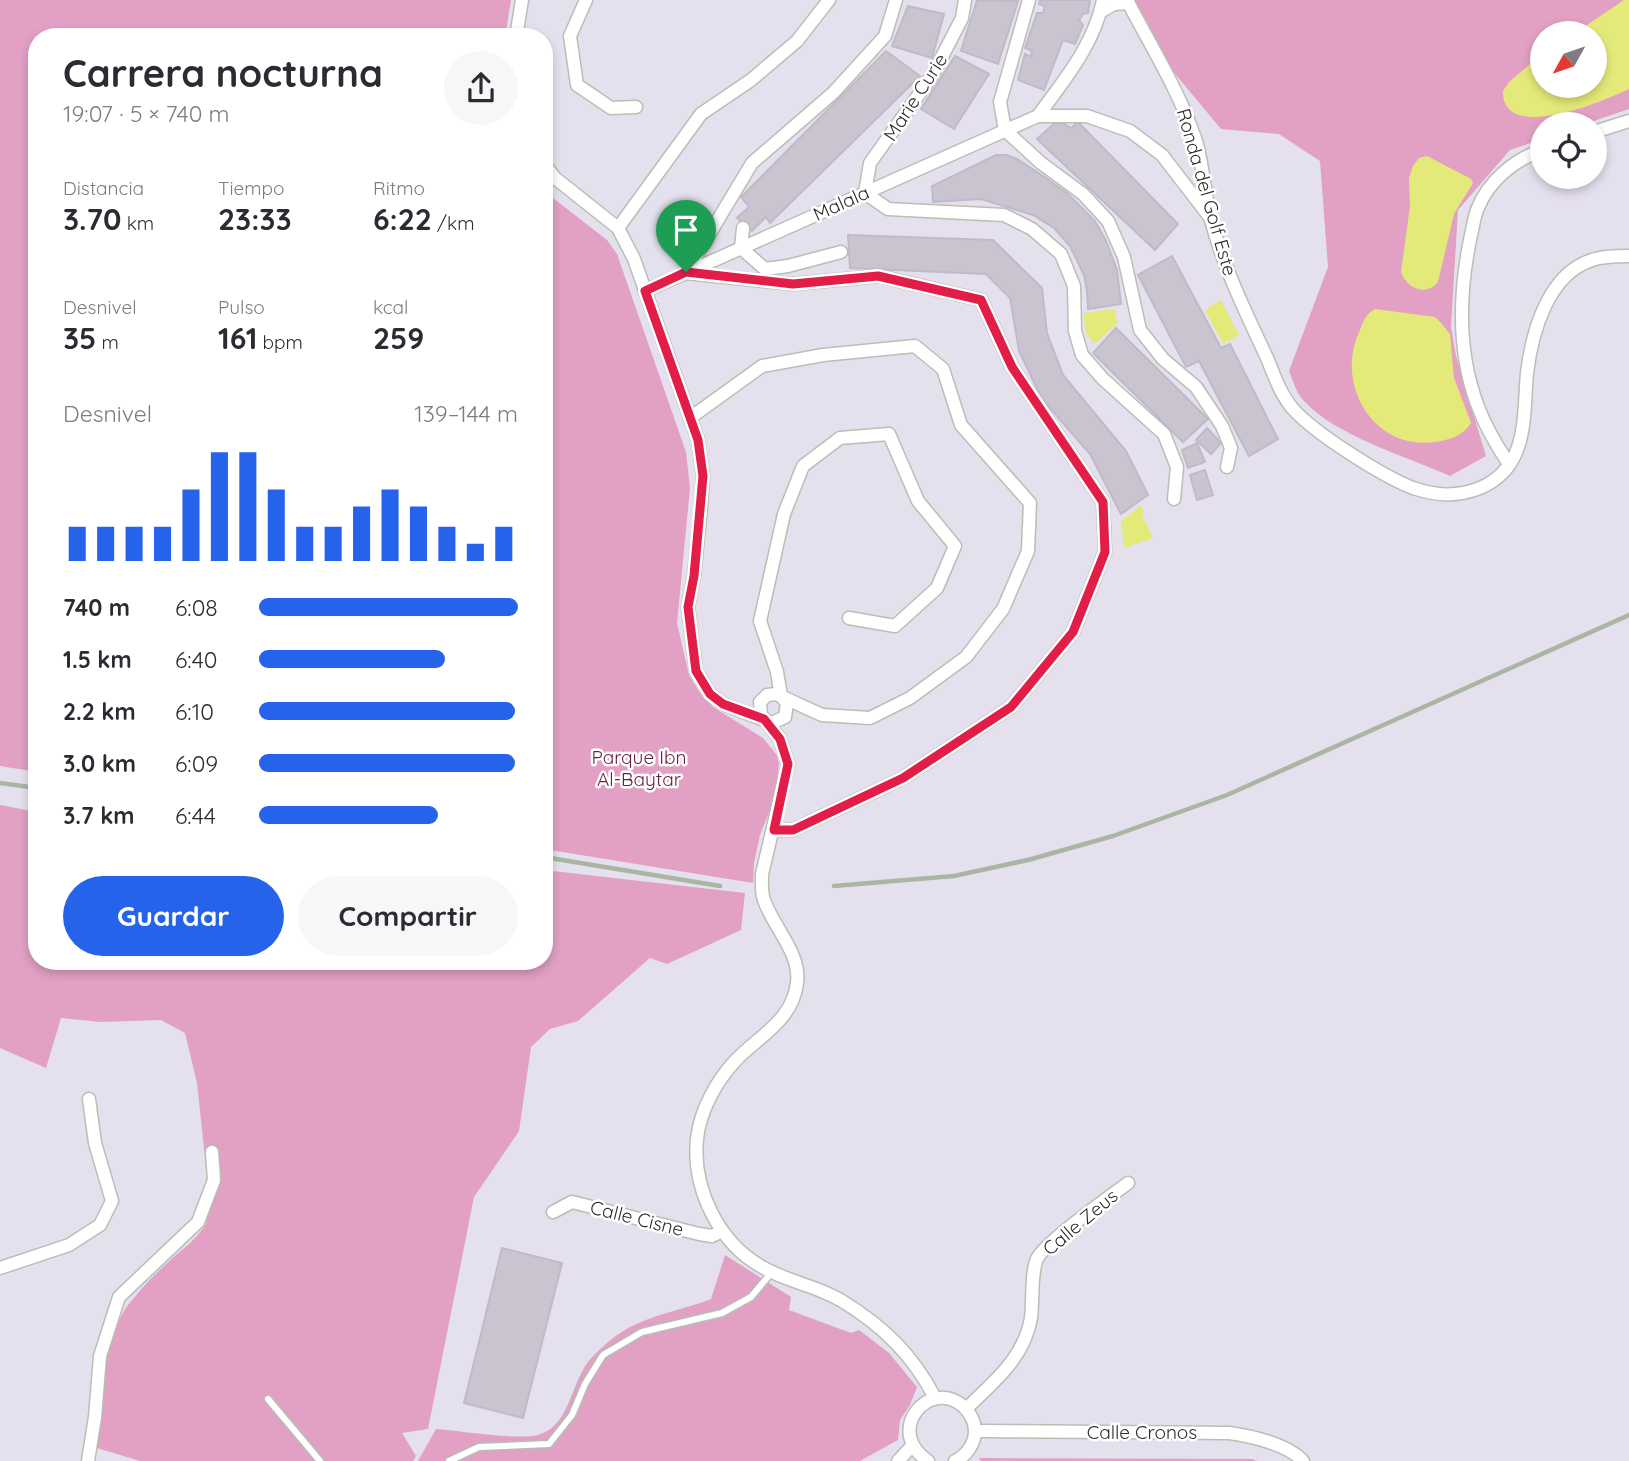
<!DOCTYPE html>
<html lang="es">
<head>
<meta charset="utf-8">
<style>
	:root { --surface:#fff; --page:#f7f7f7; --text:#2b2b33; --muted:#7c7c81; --accent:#2563eb }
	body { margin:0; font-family:Quicksand,sans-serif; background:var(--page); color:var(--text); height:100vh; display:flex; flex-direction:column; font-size:26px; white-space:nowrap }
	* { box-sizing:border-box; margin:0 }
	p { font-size:23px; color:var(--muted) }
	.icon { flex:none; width:38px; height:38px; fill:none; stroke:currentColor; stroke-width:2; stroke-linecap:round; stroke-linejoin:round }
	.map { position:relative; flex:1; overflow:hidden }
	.sheet { position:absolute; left:28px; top:28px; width:525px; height:942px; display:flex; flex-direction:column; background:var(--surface); border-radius:28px; box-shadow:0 4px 10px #0003 }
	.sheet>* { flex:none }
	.needle { width:46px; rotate:230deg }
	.fabs { position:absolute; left:1530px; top:21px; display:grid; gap:14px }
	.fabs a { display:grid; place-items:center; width:77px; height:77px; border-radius:50%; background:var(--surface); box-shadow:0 4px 10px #0003; font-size:35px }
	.pin { position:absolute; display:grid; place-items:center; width:60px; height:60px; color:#fff; margin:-72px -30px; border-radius:50% 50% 50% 0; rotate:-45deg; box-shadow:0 0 7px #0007 }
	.pin .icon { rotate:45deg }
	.round { display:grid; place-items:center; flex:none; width:74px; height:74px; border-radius:37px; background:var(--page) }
	.headline { display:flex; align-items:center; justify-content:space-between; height:119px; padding:0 35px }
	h1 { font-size:38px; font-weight:700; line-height:52px }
	.metrics { display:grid; grid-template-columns:repeat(3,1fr); gap:10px; height:119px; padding:7px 35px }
	.metrics div { display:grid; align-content:center }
	.metrics b { font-size:30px; font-weight:700 }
	.metrics small { font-size:19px; font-weight:400 }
	.metrics p { font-size:19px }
	.chart { height:196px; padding:14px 35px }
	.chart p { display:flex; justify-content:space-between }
	.chart svg { width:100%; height:126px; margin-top:7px; stroke:var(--accent); stroke-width:6 }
	.cta { display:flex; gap:14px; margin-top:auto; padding:14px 35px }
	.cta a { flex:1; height:80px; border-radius:42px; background:var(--accent); color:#fff; font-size:28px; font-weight:700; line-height:80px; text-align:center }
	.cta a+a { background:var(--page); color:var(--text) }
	ul { padding:0 35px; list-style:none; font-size:23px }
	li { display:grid; grid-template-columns:112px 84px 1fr; align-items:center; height:52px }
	li i { height:18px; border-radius:9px; background:var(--accent) }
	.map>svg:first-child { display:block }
	.green { fill:#e1a0c4; fill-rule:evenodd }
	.water { fill:#e4ea79 }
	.building { fill:#c9c4d0; stroke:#c0b9c9; stroke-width:2 }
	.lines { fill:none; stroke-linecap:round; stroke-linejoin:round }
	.service-casing { stroke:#b8bfb3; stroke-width:9 }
	.minor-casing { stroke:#b8bfb3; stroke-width:15 }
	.service { stroke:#fff; stroke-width:6 }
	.minor { stroke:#fff; stroke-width:12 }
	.rail { stroke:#aab6a3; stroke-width:4.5 }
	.route-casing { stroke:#fff; stroke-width:14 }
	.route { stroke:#e11d48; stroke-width:9 }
	.labels { text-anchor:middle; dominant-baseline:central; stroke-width:5; stroke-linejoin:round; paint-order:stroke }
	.street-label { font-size:19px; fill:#2d2d2d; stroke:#fff }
	.park-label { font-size:19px; fill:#681e3d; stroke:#fff }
</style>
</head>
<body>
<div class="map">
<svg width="1629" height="1461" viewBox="0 0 1629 1461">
	<rect width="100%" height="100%" fill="#e5e0ed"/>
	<g class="green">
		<path d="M0,0H511L505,37H37V772L0,766Z"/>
		<path d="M1134,0H1629V109L1585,124H1542V139L1510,150L1458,210L1451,327L1456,356L1486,456L1450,476C1406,456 1335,436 1303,400C1296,393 1293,380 1289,371L1328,267L1320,161L1279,134L1221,129L1152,46ZM1542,33H1594V86H1542Z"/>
		<path d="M544,191L607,240L617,254L686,452L690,488L677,623L689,675L700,693L713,707L763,738L776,754L779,763L775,797L760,835L754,863L753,883L544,849Z"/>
		<path d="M0,805L37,812V961H544V870L745,893L741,930L667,964L650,958L578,1021L550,1029L531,1047L519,1131L474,1197L428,1429L402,1433L416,1456L413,1461H140L97,1448C102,1403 101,1334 133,1299C143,1287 154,1275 166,1264C181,1250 197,1240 207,1222L197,1217L207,1176L197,1083L185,1033L161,1020L100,1022L61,1018L46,1068L0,1048Z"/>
		<path d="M725,1255L791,1297L789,1310L851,1333L859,1330L889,1353L917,1387L910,1405L900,1420L898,1440L860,1461H418L436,1429C461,1431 515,1440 538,1435C569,1427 571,1384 588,1362C596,1352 610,1340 620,1333C648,1315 680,1311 711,1299Z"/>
		<path d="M979,1458L1252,1459L1257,1461H981Z"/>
	</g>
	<g class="water">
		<path d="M1624,0H1629V89C1606,100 1502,145 1503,91L1509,82L1542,54V86H1594V33H1575Z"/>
		<path d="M1427,156L1471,179L1473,183L1454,214L1438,282C1426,297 1406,288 1401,272L1410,206L1409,178L1413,166L1419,158Z"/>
		<path d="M1221,300L1239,335L1223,344L1205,310Z"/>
		<path d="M1114,309L1118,323L1094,344L1085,331L1084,313Z"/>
		<path d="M1375,309L1435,317L1442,324L1450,334L1454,378L1471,423C1463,436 1449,440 1435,442C1373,451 1334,383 1360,330C1363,321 1367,313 1375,309Z"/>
		<path d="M1141,505L1144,513L1142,515L1153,538L1124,548L1121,521Z"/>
	</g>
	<g class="building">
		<path d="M977,0L1018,1L998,64L961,51Z"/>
		<path d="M1040,0H1090L1088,13L1083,14L1079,20L1083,25L1075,44L1063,40L1044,90L1018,80L1025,54L1031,57L1032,51L1025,48L1037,13H1043L1045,6L1039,4Z"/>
		<path d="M908,6L944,14L932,58L892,46Z"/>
		<path d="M886,51L920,76L770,223L766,217L752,231L737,218L749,207L741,197Z"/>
		<path d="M955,56L989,74L954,129L921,109Z"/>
		<path d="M1058,120L1071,128L1078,122L1178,224L1155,250L1037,139Z"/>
		<path d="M996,155H1006L1017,159L1046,178L1068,194L1095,221L1106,241L1117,270L1121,304L1088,309L1087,291L1084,275L1070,246L1054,228L1033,215L981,199L933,202L932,186Z"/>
		<path d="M848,235L993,240L1042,288L1047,333L1063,375L1126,451L1148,495L1121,514L1090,454L1042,399L1019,351L1010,298L986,274L850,268Z"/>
		<path d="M1172,256L1221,348L1230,344L1278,439L1249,456L1199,361L1186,367L1138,275Z"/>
		<path d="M1116,328L1208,419L1183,442L1093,353Z"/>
		<path d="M1207,428L1221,443L1211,454L1196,440Z"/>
		<path d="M1197,443L1205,462L1188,468L1182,450Z"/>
		<path d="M1205,470L1213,495L1197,500L1190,475Z"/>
		<path d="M502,1248L562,1263L523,1418L464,1403Z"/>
	</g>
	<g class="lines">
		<g class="service-casing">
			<g id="service">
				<path d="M268,1399L320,1461"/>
				<path d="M449,1461L479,1447L549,1444L572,1415L585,1384L603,1355L642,1332L722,1313L751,1297L772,1272"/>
			</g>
		</g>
		<g class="minor-casing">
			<g id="minor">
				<path d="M586,0L570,36L577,85L611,108L636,107"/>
				<path d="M965,0L962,18L932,76L870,163L865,193L888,209L1004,215L1032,229L1061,254L1074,286L1075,331L1082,355L1103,379L1164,434L1177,467L1174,499"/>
				<path d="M1029,0L1000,102L1005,130L1041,163L1083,194L1108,221L1124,257L1140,330L1163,359L1196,387L1222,426L1231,448L1227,467"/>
				<path d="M1103,0C1094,45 1064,80 1038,116H1087L1130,131L1162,155L1209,216"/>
				<path d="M1127,0C1150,45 1178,89 1195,138C1203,162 1204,190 1210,216C1222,264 1246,313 1267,358C1274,375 1281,396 1294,410C1316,434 1382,476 1413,488C1437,496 1457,497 1480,488C1529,467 1523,417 1527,373C1532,332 1548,274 1592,260C1603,256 1617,256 1629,256"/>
				<path d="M1100,12L1114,4L1128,3"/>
				<path d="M516,37L522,0"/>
				<path d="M1594,132L1629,121"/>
				<path d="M544,164L555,178L618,228L634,259L698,440L703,476L701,507L694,576L688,607L696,671L710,694L723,704L772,723L785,717L787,703L781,696L777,672L760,621L784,514L803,466L840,438L889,434L918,501L955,546L937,588L895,626L849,618"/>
				<path d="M618,228L701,114L751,80L797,41L829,0"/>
				<path d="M743,228L741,248L765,269L788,266L841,252"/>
				<path d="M645,291L1038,116"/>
				<path d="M690,418L762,366L823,355L915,346L943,369L961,425L1030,503L1028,551L1003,609L966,657L910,698L870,718L822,715L776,694L767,695L760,702L761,715L780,739L788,764L762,874C762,883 761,892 764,900C773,927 801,953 797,983C793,1020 759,1036 736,1060C717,1080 700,1110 697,1139C692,1189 719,1244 764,1268C788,1282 818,1286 842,1301C883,1326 913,1355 935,1398"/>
				<path d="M1509,464C1496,445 1485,426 1477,404C1457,350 1459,291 1471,235C1473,227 1474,218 1477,210C1488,181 1514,160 1542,150"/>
				<path d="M774,830H793L903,778L1011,707L1073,632L1105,552L1103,502L1012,367L981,300L879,276L793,284L686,273L752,163L833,93L885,36L896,0"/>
				<path d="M553,1212L572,1202L699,1234L712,1236L722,1231"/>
				<path d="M0,1268L69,1245L100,1225L112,1201L95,1143L89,1099"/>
				<path d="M966,1409C993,1382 1024,1359 1031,1318C1033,1303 1031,1271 1037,1259C1044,1243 1111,1196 1128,1183"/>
				<path d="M975,1431L1229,1433C1251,1436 1287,1444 1303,1461"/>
				<path d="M88,1461L95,1417L100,1356L119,1297L198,1222L214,1180L212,1152"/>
				<path d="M898,1461L912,1446"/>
				<path d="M928,1461C883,1431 930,1376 964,1407C970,1413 975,1422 975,1431C975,1444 966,1456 955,1461"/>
			</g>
		</g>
		<use href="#service" class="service"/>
		<use href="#minor" class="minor"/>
		<g class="rail">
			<path d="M0,783L37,788"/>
			<path d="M544,857L720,886"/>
			<path d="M834,886L954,876L1028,860L1113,836L1227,795L1629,615"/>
		</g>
	</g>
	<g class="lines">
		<g class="route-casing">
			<path id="route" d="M686,272L793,284L878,276L981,300L1012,367L1103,502L1105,552L1073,632L1011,707L903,778L793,830H774L788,764L780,739L764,719L723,704L710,694L696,671L688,607L694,576L703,476L698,440L645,291Z"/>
		</g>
		<use href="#route" class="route"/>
	</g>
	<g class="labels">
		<g class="street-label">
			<text transform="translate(915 97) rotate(-57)">Marie Curie</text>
			<text transform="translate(1207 192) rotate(74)">Ronda del Golf Este</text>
			<text transform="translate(841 203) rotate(-24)">Malala</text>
			<text transform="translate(637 1218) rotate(14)">Calle Cisne</text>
			<text transform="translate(1080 1222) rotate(-40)">Calle Zeus</text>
			<text x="1142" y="1432">Calle Cronos</text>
		</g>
		<g class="park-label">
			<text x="639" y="757">Parque Ibn<tspan x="639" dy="22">Al-Baytar</tspan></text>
		</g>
	</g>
</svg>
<div class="fabs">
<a><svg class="needle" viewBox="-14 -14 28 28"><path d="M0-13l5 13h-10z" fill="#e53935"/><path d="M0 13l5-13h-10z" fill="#7c7c81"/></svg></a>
<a><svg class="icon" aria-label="locate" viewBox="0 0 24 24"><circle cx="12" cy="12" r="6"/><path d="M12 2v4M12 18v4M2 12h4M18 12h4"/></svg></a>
</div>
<div class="pin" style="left:686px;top:272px;background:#1e9e55"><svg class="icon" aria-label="arrive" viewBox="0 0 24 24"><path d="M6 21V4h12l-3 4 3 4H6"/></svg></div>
<section class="sheet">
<div class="headline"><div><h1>Carrera nocturna</h1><p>19:07 · 5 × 740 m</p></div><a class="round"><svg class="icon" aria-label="share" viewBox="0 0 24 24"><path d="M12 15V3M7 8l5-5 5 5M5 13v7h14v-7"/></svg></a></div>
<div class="metrics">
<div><p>Distancia</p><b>3.70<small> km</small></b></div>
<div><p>Tiempo</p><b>23:33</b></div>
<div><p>Ritmo</p><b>6:22<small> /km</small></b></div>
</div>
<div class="metrics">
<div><p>Desnivel</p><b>35<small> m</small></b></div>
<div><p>Pulso</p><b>161<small> bpm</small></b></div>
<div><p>kcal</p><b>259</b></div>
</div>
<div class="chart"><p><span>Desnivel</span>139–144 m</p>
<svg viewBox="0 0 160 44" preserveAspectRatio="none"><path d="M5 44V32M15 44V32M25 44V32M35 44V32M45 44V19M55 44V6M65 44V6M75 44V19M85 44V32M95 44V32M105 44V25M115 44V19M125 44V25M135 44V32M145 44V38M155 44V32"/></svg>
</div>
<ul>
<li><b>740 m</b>6:08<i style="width:100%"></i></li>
<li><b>1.5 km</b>6:40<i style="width:72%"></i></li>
<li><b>2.2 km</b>6:10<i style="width:99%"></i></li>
<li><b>3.0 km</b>6:09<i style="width:99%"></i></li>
<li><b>3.7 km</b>6:44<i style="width:69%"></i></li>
</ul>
<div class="cta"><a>Guardar</a><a>Compartir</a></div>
</section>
</div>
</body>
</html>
